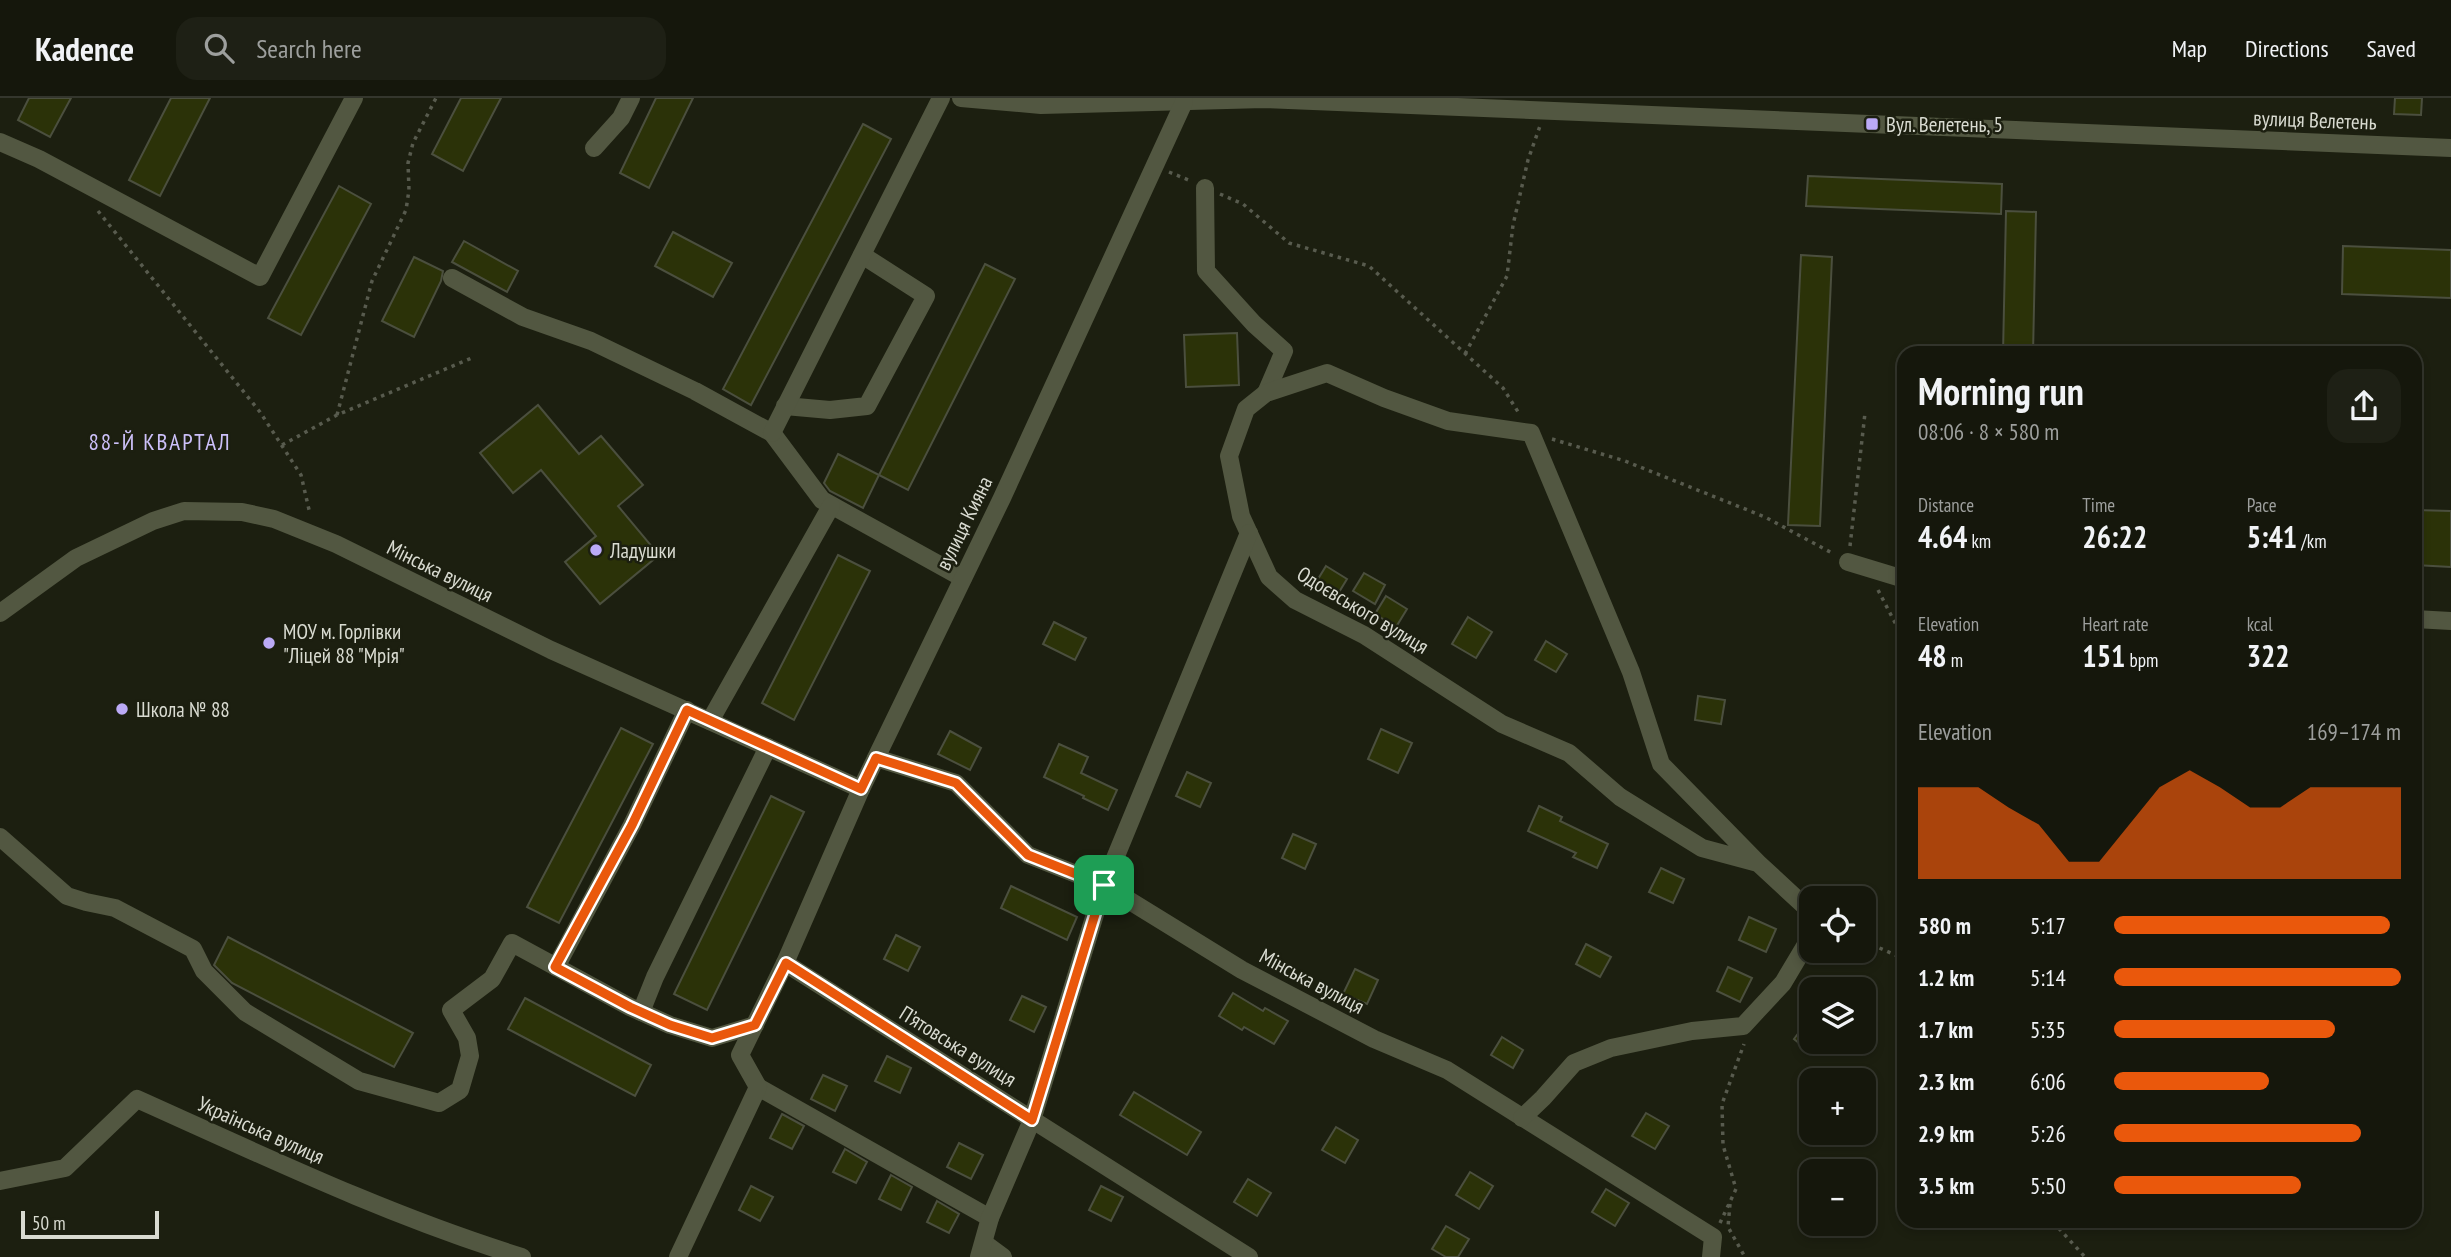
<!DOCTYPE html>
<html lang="en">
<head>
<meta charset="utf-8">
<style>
	:root { --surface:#15170c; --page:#1e2015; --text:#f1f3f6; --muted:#9d9f9d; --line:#34362d; --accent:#ea580c }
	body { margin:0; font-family:"PT Sans Narrow",sans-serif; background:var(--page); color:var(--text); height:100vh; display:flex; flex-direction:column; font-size:26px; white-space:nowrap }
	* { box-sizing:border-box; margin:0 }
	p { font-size:23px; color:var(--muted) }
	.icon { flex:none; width:38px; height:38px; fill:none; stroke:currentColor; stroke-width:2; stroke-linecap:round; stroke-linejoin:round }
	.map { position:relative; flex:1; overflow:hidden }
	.drawer { position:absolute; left:1897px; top:248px; width:525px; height:882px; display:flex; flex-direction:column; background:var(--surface); border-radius:21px; box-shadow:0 4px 10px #0003,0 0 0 2px var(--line) }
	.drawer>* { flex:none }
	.tools { position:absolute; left:1799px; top:788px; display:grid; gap:14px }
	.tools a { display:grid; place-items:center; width:77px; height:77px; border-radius:14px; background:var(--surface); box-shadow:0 4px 10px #0003,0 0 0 2px var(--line); font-size:35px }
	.scale { position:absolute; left:21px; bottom:18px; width:138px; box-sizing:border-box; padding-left:7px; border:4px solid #d9dbd1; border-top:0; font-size:19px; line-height:24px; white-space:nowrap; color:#d9dbd1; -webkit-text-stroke:5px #1c1f10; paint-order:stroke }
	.pin { position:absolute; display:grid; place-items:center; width:60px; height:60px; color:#fff; margin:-30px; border-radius:14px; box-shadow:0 4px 10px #0006 }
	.round { display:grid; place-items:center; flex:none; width:74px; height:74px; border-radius:21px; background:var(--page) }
	.summary { display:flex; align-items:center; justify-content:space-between; height:119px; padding:0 21px }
	h1 { font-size:38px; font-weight:800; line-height:52px }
	.figures { display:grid; grid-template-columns:repeat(3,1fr); gap:10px; height:119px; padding:7px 21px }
	.figures div { display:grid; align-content:center }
	.figures b { font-size:30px; font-weight:800 }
	.figures small { font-size:19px; font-weight:400 }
	.figures p { font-size:19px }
	.chart { height:196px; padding:14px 21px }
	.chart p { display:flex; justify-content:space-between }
	.chart svg { width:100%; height:126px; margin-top:7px; fill:var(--accent); opacity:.7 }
	ul { padding:0 21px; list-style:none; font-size:23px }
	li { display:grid; grid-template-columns:112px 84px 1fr; align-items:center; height:52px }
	li i { height:18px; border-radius:9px; background:var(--accent) }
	header { display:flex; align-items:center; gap:42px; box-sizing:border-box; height:98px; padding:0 35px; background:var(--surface); border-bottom:2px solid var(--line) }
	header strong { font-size:33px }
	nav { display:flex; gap:38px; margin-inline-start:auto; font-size:24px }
	.search { width:490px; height:63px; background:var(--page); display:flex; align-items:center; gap:18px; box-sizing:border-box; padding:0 24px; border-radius:21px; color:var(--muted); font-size:26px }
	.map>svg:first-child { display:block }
	.building { fill:#2b3208; stroke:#4b4f3e; stroke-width:2 }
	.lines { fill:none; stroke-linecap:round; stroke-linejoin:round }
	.path { stroke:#585b4e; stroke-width:3.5; stroke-dasharray:3.5 5; stroke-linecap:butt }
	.minor { stroke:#525741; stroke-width:18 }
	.route-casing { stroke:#fff; stroke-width:14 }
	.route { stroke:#ea580c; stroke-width:9 }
	.poi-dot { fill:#bbaaf6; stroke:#1c1f10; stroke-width:2.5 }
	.labels { text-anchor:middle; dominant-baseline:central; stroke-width:5; stroke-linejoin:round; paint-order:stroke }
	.street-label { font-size:21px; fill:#d9dbd1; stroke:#1c1f10 }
	.poi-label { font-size:21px; fill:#d9dbd1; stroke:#1c1f10; text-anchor:start }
	.neighbourhood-label { font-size:23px; letter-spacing:2px; fill:#ccc0f9; stroke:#1c1f10 }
</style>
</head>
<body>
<header>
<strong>Kadence</strong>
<div class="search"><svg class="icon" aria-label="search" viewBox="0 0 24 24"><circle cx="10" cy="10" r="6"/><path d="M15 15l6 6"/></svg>Search here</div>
<nav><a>Map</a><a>Directions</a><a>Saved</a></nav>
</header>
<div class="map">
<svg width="2451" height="1159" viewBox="0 0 2451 1159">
	<rect width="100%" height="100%" fill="#1c1f10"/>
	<g class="building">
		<path d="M29,0H71L50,39L18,22Z"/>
		<path d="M171,0H210L160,98L129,82Z"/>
		<path d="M461,0H501L463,73L432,56Z"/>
		<path d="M656,0H693L649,90L620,75Z"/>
		<path d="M2395,0H2422L2421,17L2394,16Z"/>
		<path d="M863,26L891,41L751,307L723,291Z"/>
		<path d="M1808,78L2002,86L2001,116L1806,108Z"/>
		<path d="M339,88L371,106L301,237L268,220Z"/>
		<path d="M2006,113L2036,114L2033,256H2003Z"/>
		<path d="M673,134L732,165L713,199L655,168Z"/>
		<path d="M464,143L518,173L507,194L452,164Z"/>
		<path d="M2343,148L2451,152V200L2342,196Z"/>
		<path d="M1801,157L1832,159L1820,428L1788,427Z"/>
		<path d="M414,159L443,173L441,183L414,239L382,223Z"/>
		<path d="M985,166L1015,181L908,392L879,377Z"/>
		<path d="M1237,235L1239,287L1186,289L1184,237Z"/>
		<path d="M538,307L579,356L601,338L643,387L618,408L659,457L600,506L565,464L596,438L541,372L513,395L480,355Z"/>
		<path d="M838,356L879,377L863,410L830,393L824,385Z"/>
		<path d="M2415,412L2451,413V469L2415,467Z"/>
		<path d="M838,457L870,473L794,622L762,605Z"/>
		<path d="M1326,468L1347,481L1336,499L1315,486Z"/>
		<path d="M1364,475L1385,487L1375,506L1353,493Z"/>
		<path d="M1386,498L1407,511L1396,529L1375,516Z"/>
		<path d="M1468,519L1492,534L1476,560L1452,546Z"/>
		<path d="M1054,524L1086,540L1075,562L1043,546Z"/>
		<path d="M1546,543L1567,556L1556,574L1535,562Z"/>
		<path d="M1698,598L1725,602L1721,626L1695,622Z"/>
		<path d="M621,630L653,646L559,825L527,809Z"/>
		<path d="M1381,631L1412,645L1398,675L1368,661Z"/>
		<path d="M950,633L981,650L970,672L938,656Z"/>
		<path d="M1059,646L1088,659L1081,675L1117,692L1108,712L1083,700L1084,698L1044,679Z"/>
		<path d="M1187,674L1211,685L1200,709L1176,698Z"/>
		<path d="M771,698L804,714L707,912L674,896Z"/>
		<path d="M1539,708L1562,719L1560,723L1608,746L1597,770L1573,759L1576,755L1528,733Z"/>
		<path d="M1293,736L1316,746L1305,771L1282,760Z"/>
		<path d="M1661,770L1684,781L1673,805L1649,794Z"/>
		<path d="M1011,788L1077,819L1067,842L1001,810Z"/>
		<path d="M1749,819L1776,831L1766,854L1739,842Z"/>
		<path d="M896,837L920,849L908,873L884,861Z"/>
		<path d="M228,839L413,935L394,969L232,885L214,867Z"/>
		<path d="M1586,846L1611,859L1600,879L1576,866Z"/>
		<path d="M1728,869L1752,880L1740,904L1717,893Z"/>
		<path d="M1355,871L1378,882L1367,906L1343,896Z"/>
		<path d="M1233,895L1263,913L1265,910L1288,923L1274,946L1244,929L1242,932L1219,918Z"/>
		<path d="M1022,898L1046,909L1034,934L1010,922Z"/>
		<path d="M525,900L651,967L635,998L508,931Z"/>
		<path d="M1811,918V955L1794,941Z"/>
		<path d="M1502,939L1523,952L1513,970L1491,957Z"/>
		<path d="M887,958L911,970L900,995L875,983Z"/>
		<path d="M823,977L847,988L835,1013L811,1001Z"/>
		<path d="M1134,994L1201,1034L1187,1057L1120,1017Z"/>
		<path d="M1646,1015L1669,1028L1655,1051L1632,1038Z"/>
		<path d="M782,1016L804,1028L792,1051L770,1040Z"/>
		<path d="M1336,1029L1358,1042L1345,1065L1322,1052Z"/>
		<path d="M959,1045L983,1057L971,1081L947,1069Z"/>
		<path d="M845,1051L867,1064L856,1085L833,1074Z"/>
		<path d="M1470,1074L1493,1088L1479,1111L1456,1097Z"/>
		<path d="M891,1077L912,1089L901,1112L879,1101Z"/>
		<path d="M1248,1081L1271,1095L1257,1118L1234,1104Z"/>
		<path d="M751,1088L773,1099L760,1123L739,1112Z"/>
		<path d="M1101,1088L1123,1099L1111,1123L1089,1112Z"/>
		<path d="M1606,1091L1629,1105L1615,1128L1592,1114Z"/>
		<path d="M937,1103L959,1116L949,1135L927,1124Z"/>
		<path d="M1446,1128L1469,1141L1458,1159H1446L1432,1151Z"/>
	</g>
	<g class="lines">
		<g class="path">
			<path d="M1169,74L1191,83"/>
			<path d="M1220,96L1243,106L1289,145L1369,168L1503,290L1520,317"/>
			<path d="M98,113L260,314L301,377L310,416"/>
			<path d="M1465,256L1507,178L1513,127L1528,62L1540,28"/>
			<path d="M337,317L372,183L406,112L409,92L408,65L413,45L436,0"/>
			<path d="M1552,341L1625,363L1765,419L1832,455"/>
			<path d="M282,347L337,317L474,259"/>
			<path d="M1850,448L1865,315"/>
			<path d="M1878,492L1904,542"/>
			<path d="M1864,843L1904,861"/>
			<path d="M1730,1106L1728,1129L1745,1159"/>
			<path d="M2053,1124L2085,1159"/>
			<path d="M1720,1125L1736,1091L1723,1047L1722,1006L1744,946"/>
		</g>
		<g class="minor">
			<path d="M961,0L1041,7L1264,1L2451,50"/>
			<path d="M0,44L39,61L260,179L354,0"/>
			<path d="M594,50L621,20L631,0"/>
			<path d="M1205,90L1206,173L1254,226L1284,253L1266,295"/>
			<path d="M452,180L523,219L591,243L695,293L772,335L822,402L963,480"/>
			<path d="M785,308L830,312L867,308L926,198L862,157"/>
			<path d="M772,335L941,0"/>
			<path d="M1848,464L1904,481"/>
			<path d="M0,515L76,460L153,423L184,413L242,414L274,421L336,446L551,552L861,691"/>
			<path d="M2415,521L2451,523"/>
			<path d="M710,623L831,408"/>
			<path d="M876,660L956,685L1028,757L1104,787L1242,872L1374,941L1447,972L1713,1139L1711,1159"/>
			<path d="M0,739L67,798L86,804L115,810L193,851L204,873L245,914L359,983L439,1005L460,992L470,958L467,940L451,912L492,881L512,845L630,909L670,927L712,940L755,927"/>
			<path d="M1758,765L1661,666L1631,574L1531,335L1448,323L1384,300L1327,275L1266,295L1246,311L1229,358L1241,418L1269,479L1295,502L1364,537L1502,626L1569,655L1620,699L1702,750L1758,765L1811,814"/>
			<path d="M785,865L1249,1159"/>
			<path d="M556,869L632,727L687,612"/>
			<path d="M641,914L655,879L768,649"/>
			<path d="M758,989L990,1120"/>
			<path d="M1522,1020L1543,1000L1574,965L1611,950L1692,933L1743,928L1783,885L1811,838"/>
			<path d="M0,1083L65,1070L137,1001C264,1058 389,1118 522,1159"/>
			<path d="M984,1145L1003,1159"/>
			<path d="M678,1159L758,989L740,957L785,865L861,691L1002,400L1184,4"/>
			<path d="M979,1159L990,1120L1032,1022L1104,787L1249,435"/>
		</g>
	</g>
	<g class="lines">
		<g class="route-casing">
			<path id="route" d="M687,612L861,691L876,660L956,685L1028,757L1104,787L1032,1022L786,865L755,927L712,940L670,927L630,909L555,869L632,727Z"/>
		</g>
		<use href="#route" class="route"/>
	</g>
	<g class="poi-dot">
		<rect x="1865" y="19" width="14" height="14" rx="3.5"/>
		<circle cx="596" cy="452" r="7"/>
		<circle cx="269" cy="545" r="7"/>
		<circle cx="122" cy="611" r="7"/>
	</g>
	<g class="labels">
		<g class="street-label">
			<text transform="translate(2315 22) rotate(2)">вулиця Велетень</text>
			<text transform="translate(964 425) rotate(-64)">вулиця Кияна</text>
			<text transform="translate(440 473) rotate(26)">Мінська вулиця</text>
			<text transform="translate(1363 512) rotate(31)">Одоєвського вулиця</text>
			<text transform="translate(1312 883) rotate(28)">Мінська вулиця</text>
			<text transform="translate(958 948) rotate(32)">П’ятовська вулиця</text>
			<text transform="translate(261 1032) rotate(24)">Українська вулиця</text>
		</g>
		<g class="poi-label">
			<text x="1886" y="26">Вул. Велетень, 5</text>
			<text x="610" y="452">Ладушки</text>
			<text x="283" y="533">МОУ м. Горлівки<tspan x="283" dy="24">"Ліцей 88 "Мрія"</tspan></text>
			<text x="136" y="611">Школа № 88</text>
		</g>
		<g class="neighbourhood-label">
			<text x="160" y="343">88-Й КВАРТАЛ</text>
		</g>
	</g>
</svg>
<div class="tools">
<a><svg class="icon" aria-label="locate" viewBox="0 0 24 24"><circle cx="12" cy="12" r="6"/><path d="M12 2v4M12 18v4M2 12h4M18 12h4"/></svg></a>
<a><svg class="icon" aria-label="layers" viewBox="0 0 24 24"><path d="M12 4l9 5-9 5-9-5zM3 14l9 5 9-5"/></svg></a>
<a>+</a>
<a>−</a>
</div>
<div class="scale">50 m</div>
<div class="pin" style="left:1104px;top:787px;background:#1e9e55"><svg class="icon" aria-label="arrive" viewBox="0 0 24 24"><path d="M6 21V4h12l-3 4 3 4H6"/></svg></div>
<section class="drawer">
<div class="summary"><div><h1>Morning run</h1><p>08:06 · 8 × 580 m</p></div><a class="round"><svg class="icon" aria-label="share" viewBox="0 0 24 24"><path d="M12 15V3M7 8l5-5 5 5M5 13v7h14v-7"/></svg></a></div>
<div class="figures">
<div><p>Distance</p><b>4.64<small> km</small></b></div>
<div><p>Time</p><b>26:22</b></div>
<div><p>Pace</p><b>5:41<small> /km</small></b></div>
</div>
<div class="figures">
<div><p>Elevation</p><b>48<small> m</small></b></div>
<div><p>Heart rate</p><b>151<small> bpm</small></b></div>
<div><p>kcal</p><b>322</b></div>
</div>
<div class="chart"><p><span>Elevation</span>169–174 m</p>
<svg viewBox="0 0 160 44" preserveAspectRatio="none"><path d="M0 44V12L10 12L20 12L30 19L40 25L50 38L60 38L70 25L80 12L90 6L100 12L110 19L120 19L130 12L140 12L150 12L160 12V44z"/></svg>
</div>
<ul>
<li><b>580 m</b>5:17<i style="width:96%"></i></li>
<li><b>1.2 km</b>5:14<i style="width:100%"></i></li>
<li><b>1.7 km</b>5:35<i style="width:77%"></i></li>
<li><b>2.3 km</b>6:06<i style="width:54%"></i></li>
<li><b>2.9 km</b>5:26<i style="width:86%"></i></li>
<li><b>3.5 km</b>5:50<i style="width:65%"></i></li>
</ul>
</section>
</div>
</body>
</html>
